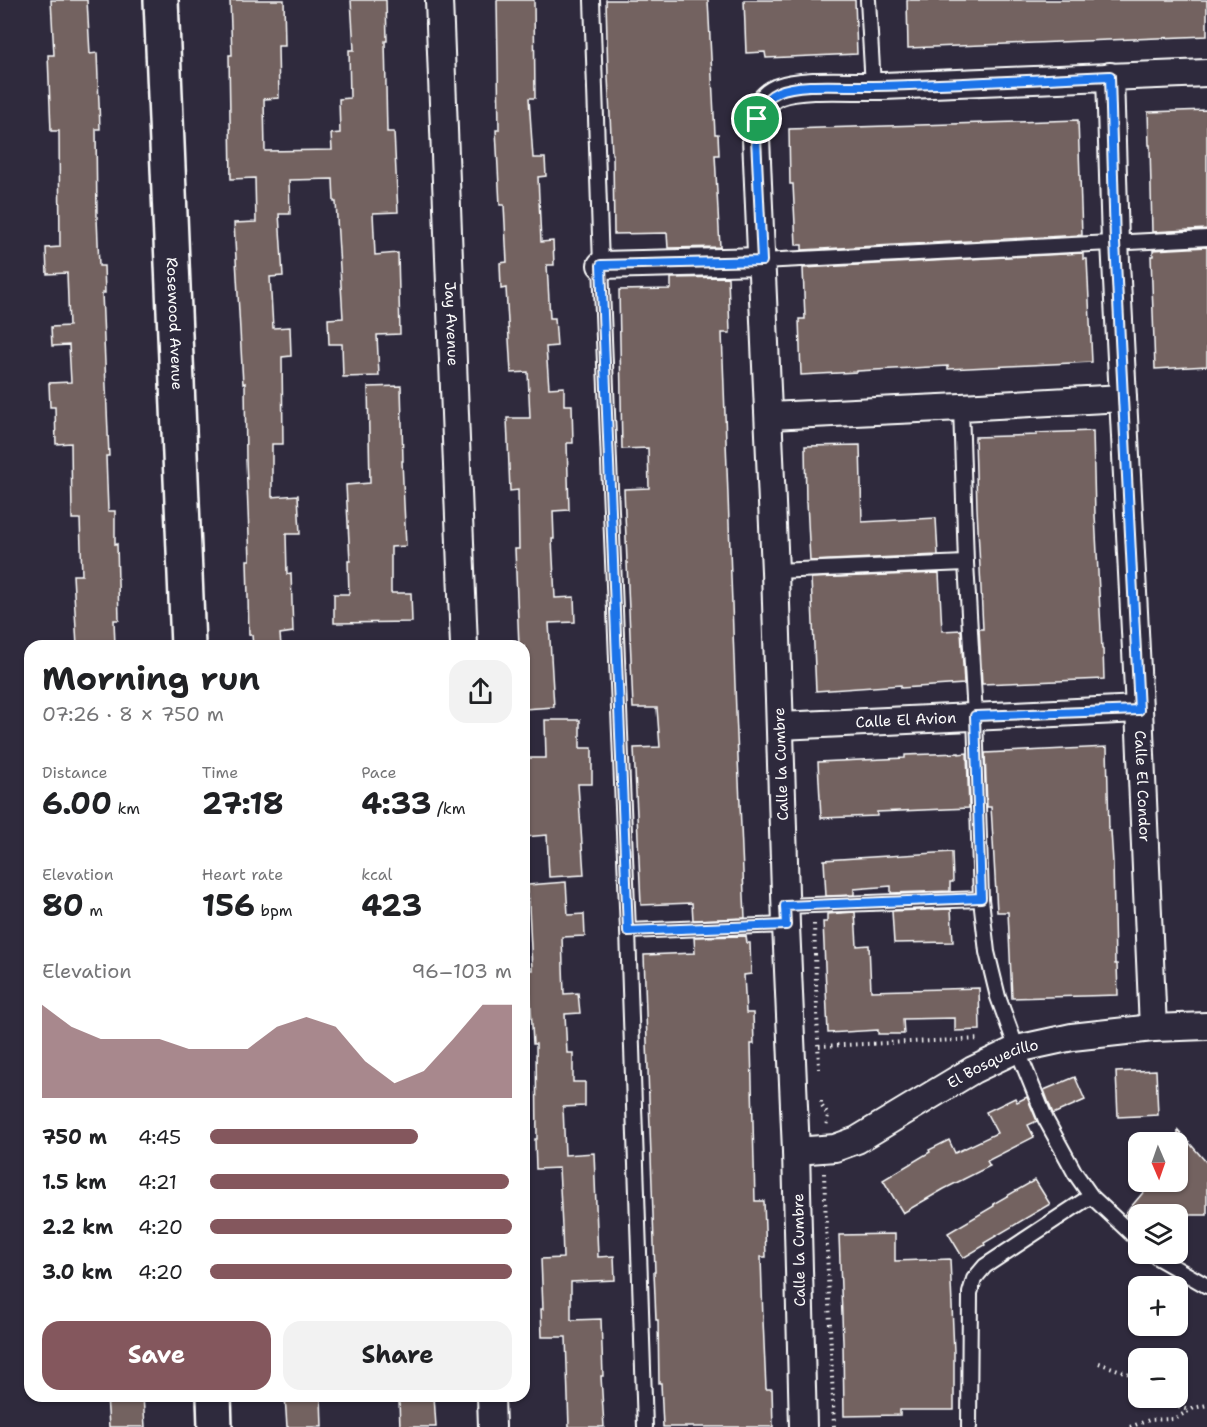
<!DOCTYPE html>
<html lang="en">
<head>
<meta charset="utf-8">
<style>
	:root { --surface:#fff; --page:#f2f2f2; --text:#202124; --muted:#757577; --accent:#84575d }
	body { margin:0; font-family:"Shantell Sans",sans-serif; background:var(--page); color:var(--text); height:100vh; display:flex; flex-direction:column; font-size:22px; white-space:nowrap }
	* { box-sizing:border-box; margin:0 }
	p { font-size:20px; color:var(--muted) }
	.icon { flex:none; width:33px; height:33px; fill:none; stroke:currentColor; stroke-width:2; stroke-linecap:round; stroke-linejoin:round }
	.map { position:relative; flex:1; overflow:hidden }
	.details { position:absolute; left:24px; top:640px; width:506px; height:762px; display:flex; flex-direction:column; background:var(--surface); border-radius:18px; box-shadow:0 2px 4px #0004 }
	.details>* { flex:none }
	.needle { width:39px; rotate:178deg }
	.controls { position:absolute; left:1128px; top:1132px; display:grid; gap:12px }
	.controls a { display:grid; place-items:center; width:60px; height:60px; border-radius:12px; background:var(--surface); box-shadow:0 2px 4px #0004; font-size:30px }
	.pin { position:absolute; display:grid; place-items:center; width:51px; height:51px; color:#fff; margin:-26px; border:3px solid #fff; border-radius:50%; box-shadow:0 2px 6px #0007 }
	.round { display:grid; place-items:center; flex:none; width:63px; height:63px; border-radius:18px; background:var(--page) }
	.head { display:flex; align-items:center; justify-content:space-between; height:102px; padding:0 18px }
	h1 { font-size:33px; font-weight:700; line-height:45px }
	.metrics { display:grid; grid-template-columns:repeat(3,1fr); gap:9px; height:102px; padding:6px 18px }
	.metrics div { display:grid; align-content:center }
	.metrics b { font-size:30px; font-weight:700 }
	.metrics small { font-size:16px; font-weight:400 }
	.metrics p { font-size:16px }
	.chart { height:168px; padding:12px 18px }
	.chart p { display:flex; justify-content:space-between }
	.chart svg { width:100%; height:108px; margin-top:6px; fill:var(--accent); opacity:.7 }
	.button { display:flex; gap:12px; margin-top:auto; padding:12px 18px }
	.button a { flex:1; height:69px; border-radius:18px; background:var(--accent); color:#fff; font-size:24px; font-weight:700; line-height:69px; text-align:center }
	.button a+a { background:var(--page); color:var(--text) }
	ul { padding:0 18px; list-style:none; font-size:20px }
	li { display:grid; grid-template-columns:96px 72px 1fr; align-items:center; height:45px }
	li i { height:15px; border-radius:8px; background:var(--accent) }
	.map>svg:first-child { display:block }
	.building { fill:#736260; stroke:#fff; stroke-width:1.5 }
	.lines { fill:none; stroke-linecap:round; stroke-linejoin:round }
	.service-casing { stroke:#fff; stroke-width:18 }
	.minor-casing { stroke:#fff; stroke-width:30 }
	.secondary-casing { stroke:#fff; stroke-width:38 }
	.path { stroke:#fff; stroke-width:4; stroke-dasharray:1.5 4.5; stroke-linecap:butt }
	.service { stroke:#2f2a3d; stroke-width:14 }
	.minor { stroke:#2f2a3d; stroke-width:26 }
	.secondary { stroke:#2f2a3d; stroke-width:33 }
	.route-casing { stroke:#fff; stroke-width:12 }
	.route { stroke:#1a73e8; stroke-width:8 }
	.labels { text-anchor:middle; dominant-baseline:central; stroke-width:6; stroke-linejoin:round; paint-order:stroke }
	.street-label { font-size:15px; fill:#fff; stroke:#2f2a3d }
</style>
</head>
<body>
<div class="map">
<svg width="1207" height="1427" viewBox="0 0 1207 1427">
	<rect width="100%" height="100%" fill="#2f2a3d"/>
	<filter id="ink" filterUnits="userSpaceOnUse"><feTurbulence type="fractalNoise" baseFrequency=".0167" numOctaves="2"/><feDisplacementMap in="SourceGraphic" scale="12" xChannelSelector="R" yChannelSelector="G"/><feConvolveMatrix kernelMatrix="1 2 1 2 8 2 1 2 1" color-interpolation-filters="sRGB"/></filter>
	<g filter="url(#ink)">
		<g class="building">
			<path d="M51,0H87L90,54L97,53L100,129H96L97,218L99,266H104L105,293H102L109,456H106L108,511H115V545L117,544L119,620H114L115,646H77L73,575H82L80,519H72L71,443L56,444L55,407H50L49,383L71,382L69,345L52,346L51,327L69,326L67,273L47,274L46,248L60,247L59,131H51L48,55H54Z"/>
			<path d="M230,0H284L285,46H278L279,98L264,99L265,151L332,150L331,134L340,133L339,99L350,98L349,50H354L351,0H386L387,41H385L387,132H394L398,212L373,213L375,255L398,253L400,334L377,335L379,376L343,377L342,344H329L328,319L343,318L336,202H334L333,179L289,180L290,214H279L283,276L270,277L273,328L290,327L291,356L282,357L283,444H272V497L298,495L300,534H286L287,574L291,573L293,632L280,634L281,646H253L252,635H249L247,560H250L246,459L245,383L243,384L234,223L256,222L255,178L231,179L229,55H232Z"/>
			<path d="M497,0H534L535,98H529L533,158H545L546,176L538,177L541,242L553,241L554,265H547L550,318H555L557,346L546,347L549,388L564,387V405H572L573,443H567L569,510L553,511L554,539H552L555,598L574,597L575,622L549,623L554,707L524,709V646H519L515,549H519L518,490L510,491L507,418H530L528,372L511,373L506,288L501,289L500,263L507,262L504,205H500L496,130H499Z"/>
			<path d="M606,0H708L715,134H718L719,155H715L720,247L668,248L667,233L614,234L613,154H612L608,77Z"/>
			<path d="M744,0H855L857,54L766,58L765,52L746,53Z"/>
			<path d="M907,0H1207V36L908,48Z"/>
			<path d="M1207,110V229L1152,232L1150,145H1149L1148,112Z"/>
			<path d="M1078,120L1082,235L802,250V245H796L793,184H790L789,129Z"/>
			<path d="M1207,247V366L1155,369L1151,256H1153V250Z"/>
			<path d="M1083,253V259H1087L1092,362L948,369V366L857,371V372L801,375L799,319H805L803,268Z"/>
			<path d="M728,277L730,333H722L736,712L745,918L693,920L692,903L641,905L634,748L660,747L657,708H633L624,489L649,488L648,448L622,449L619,290L671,289V278Z"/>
			<path d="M401,386L403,461H402L406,546L391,547V593H411L412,622L334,623V594H349L348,561H350L346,485L370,483L368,387Z"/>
			<path d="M1093,431L1095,515L1102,649H1103L1104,679L982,684L979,629H983L977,508L975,437L1037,435L1036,433Z"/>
			<path d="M860,445L862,522L936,518L938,555L810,561L807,502H806L805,446Z"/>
			<path d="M939,573L942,631L961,630L964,684L901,688V685L816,691L811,578Z"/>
			<path d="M545,720H580V748H592V784H578L584,875L549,877L547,835L524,837V758H546Z"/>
			<path d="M1107,747L1109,831H1111L1113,862L1115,964H1117L1118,995L1012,998L1008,912H997L992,823L991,807H987L985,753Z"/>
			<path d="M959,753V754L967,753L969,808L877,812V816L821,818L818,762L905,758V755Z"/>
			<path d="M952,852L953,882H950V891L891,893V886L854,889V895L826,896L824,860Z"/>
			<path d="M566,882L568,915L584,914L585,936L562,937L564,994L578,993L580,1013L565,1014L567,1053H573V1082H585V1106L563,1107L565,1155L594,1153L598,1257L614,1256L615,1280L571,1282V1320L601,1319L603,1376H601L604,1427H569L566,1337H542L541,1309H543L541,1259L563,1258L562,1227L559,1168L536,1169L535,1139H537L536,1044H533L529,970H532L528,885Z"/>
			<path d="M951,909L953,942L894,943L892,911Z"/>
			<path d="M855,912L857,946L869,945L871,991L979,988L980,1030L955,1031V1018L903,1019L904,1034H878V1030L828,1033L823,922H827V914Z"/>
			<path d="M746,936L747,943H750L751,974L744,975L746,1013H753L754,1044H751L755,1201H764L766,1257H761L763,1320L766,1389H772L773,1427H663L661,1383H659L658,1320H656L654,1272H655L644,955L695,953L694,937Z"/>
			<path d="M1156,1070L1158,1115L1118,1117L1116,1072Z"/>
			<path d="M1075,1077L1085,1100L1053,1114L1044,1090Z"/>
			<path d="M1027,1097L1037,1121L1028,1125L1034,1137L987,1161L990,1166L944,1189L903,1213L883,1180L930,1152L929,1150L949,1140L955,1153L997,1133L986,1112L1015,1098L1017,1102Z"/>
			<path d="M1178,1130L1207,1163V1215H1124L1152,1182H1178Z"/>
			<path d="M1035,1180L1050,1204L984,1243L985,1245L963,1258L948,1233L994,1206L993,1204Z"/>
			<path d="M895,1234V1261L950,1259L954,1352V1410H900V1415L844,1416L843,1342L839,1235Z"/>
			<path d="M107,1396H143L145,1427H109Z"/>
			<path d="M285,1396H321L322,1427H287Z"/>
			<path d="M409,1396H434L436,1427H400L399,1401L409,1400Z"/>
		</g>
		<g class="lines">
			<g class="service-casing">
				<g id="service">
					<path d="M592,0L601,265L628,931L645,1427"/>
					<path d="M868,0L873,86"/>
					<path d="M762,261L1207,238"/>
					<path d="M961,407L966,563L975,716L981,899L987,952L998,997L1017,1049L1046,1120L1075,1173L1091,1196L1138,1240"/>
					<path d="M775,571L966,563"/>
					<path d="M785,906L981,899"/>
					<path d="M628,931L786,925"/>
					<path d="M1153,1254L1158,1258L1207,1286"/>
					<path d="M969,1427L970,1293L974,1279L985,1266L1091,1196"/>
				</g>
			</g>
			<g class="minor-casing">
				<g id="minor">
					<path id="s1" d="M439,0L464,646"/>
					<path id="s2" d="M1110,76L1115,242L1139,709L1153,1028"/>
					<path d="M601,265L762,261"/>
					<path d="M769,416L961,407L1123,398"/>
					<path id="s3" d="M780,726L1139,709"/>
					<path id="s4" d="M796,1151L835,1148L857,1140L973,1070L1017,1049L1072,1037L1153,1028L1207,1026"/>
					<path d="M491,1396L492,1427"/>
					<path d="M803,1427L796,1151L786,925L775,571L756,138C757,119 758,101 778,92C802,82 856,87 883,86C991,81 1099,77 1207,73"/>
				</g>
			</g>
			<g class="secondary-casing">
				<g id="secondary">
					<path id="s5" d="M161,0L188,646"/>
					<path d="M214,1396L215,1427"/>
				</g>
			</g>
			<g class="path">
				<path d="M814,924L819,1069"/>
				<path d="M819,1046L980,1039"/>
				<path d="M821,1101V1105L828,1115L826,1127"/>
				<path d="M824,1173L834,1427"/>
				<path d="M1099,1363L1138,1377"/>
				<path d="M1163,1398L1178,1407L1190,1410"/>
				<path d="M1130,1427L1149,1420L1174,1419L1194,1408L1207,1405"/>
			</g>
			<use href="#service" class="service"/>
			<use href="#minor" class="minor"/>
			<use href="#secondary" class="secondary"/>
		</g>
	</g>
	<g class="lines" filter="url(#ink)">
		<g class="route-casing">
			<path id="route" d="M1110,76L1115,242L1139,710L975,716L981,898L785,906L786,925L628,931L601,265L762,261L756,138C757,119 758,101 778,92C800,82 848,87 873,86C952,84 1031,80 1110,76Z"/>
		</g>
		<use href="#route" class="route"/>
	</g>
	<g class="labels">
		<g class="street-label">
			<text stroke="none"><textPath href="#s5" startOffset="324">Rosewood Avenue</textPath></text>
			<text stroke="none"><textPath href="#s1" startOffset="324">Jay Avenue</textPath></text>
			<text stroke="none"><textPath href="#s3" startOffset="126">Calle El Avion</textPath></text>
			<text transform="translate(781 764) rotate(-92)">Calle la Cumbre</text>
			<text stroke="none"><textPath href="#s2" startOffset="711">Calle El Condor</textPath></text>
			<text stroke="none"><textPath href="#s4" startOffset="219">El Bosquecillo</textPath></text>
			<text transform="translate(799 1250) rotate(-91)">Calle la Cumbre</text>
		</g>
	</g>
</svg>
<div class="controls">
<a><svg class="needle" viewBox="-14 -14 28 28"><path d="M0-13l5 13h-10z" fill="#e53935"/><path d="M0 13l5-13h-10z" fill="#757577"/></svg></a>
<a><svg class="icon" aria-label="layers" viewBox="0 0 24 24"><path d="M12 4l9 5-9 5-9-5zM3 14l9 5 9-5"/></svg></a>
<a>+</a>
<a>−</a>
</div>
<div class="pin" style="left:757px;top:119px;background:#1e9e55"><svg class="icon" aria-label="arrive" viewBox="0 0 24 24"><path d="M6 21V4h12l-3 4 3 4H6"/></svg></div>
<section class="details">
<div class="head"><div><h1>Morning run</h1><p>07:26 · 8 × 750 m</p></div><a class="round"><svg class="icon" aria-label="share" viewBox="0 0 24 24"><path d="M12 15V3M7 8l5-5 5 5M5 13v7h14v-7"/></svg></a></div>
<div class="metrics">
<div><p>Distance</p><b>6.00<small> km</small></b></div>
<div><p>Time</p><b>27:18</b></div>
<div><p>Pace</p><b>4:33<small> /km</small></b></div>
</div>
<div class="metrics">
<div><p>Elevation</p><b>80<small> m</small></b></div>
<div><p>Heart rate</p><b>156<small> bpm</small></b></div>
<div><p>kcal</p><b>423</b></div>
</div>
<div class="chart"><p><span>Elevation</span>96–103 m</p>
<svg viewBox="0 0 160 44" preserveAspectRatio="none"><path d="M0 44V6L10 15L20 20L30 20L40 20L50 24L60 24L70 24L80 15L90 11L100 15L110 29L120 38L130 33L140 20L150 6L160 6V44z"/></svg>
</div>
<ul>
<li><b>750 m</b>4:45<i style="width:69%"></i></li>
<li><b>1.5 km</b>4:21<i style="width:99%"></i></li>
<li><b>2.2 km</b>4:20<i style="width:100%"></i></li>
<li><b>3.0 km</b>4:20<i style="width:100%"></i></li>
</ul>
<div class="button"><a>Save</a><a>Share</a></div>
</section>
</div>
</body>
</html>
